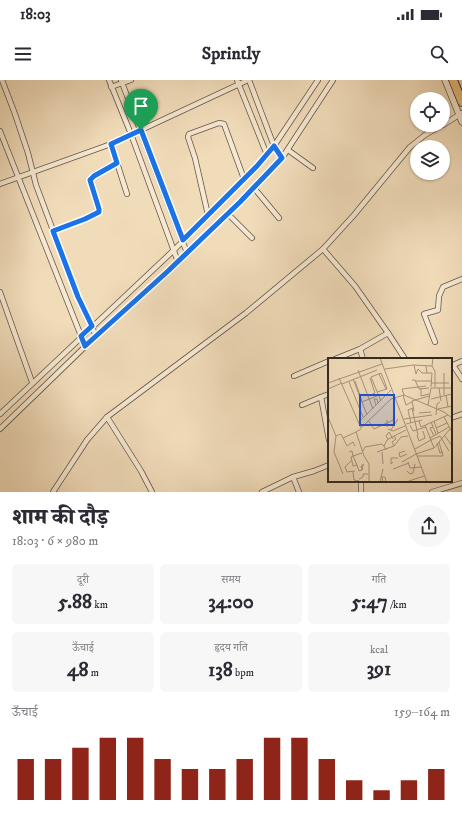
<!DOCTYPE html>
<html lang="hi">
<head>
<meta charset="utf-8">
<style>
	:root { --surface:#fff; --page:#f7f7f7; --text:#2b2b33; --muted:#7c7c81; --accent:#8f2418 }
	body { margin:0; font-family:"IM FELL DW Pica","Noto Serif Devanagari",serif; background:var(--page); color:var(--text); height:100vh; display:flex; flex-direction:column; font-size:15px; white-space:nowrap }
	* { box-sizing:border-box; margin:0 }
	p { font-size:13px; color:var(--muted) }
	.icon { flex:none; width:22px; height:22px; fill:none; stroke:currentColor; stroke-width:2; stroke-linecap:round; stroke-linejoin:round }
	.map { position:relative; height:412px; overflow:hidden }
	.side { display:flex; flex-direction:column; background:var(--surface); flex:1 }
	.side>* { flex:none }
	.fabs { position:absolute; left:410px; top:12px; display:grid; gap:8px }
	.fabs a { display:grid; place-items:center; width:40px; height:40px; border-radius:50%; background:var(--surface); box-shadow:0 1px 3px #0004; font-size:20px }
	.pin { position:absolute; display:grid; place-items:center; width:34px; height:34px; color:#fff; margin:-41px -17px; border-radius:50% 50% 50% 0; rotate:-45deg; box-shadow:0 0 4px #0007 }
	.pin .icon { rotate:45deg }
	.round { display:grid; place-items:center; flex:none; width:42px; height:42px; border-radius:21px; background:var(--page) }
	.overview { display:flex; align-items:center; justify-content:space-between; height:68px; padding:0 12px }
	h1 { font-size:22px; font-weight:800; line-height:30px }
	.metrics { display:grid; grid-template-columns:repeat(3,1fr); gap:6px; height:68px; padding:4px 12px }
	.metrics div { display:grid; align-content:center; border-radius:6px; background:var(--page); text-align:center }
	.metrics b { font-size:20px; font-weight:800 }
	.metrics small { font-size:11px; font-weight:400 }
	.metrics p { font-size:11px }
	.chart { height:112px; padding:8px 12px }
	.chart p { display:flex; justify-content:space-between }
	.chart svg { width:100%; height:72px; margin-top:4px; stroke:var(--accent); stroke-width:6 }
	.status { display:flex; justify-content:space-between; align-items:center; height:28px; padding:0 20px; background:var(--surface); direction:ltr }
	.status svg { height:11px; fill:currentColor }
	header { display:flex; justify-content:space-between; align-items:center; height:52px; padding:0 12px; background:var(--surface); font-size:18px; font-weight:800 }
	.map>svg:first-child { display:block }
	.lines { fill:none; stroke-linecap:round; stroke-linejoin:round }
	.minor-casing { stroke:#615646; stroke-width:6 }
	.tertiary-casing { stroke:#615646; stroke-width:7 }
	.trunk-casing { stroke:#31291f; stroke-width:10 }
	.minor { stroke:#f6e8d2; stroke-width:4.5 }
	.tertiary { stroke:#f6e8d2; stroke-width:5.5 }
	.trunk { stroke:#e8be7d; stroke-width:8 }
	.route-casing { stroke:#fff; stroke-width:8 }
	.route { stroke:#1a73e8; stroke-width:5 }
	.inset-road { fill:none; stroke:#a4947c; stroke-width:1 }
	.view { fill:#1d4ed8; fill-opacity:0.15; stroke:#1d4ed8; stroke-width:2 }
	.inset-edge { fill:none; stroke:#31291f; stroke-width:2 }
</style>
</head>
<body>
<div class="status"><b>18:03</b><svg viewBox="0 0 49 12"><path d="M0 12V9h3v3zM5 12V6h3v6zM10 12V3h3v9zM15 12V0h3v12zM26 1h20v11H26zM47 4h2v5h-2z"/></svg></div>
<header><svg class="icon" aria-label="menu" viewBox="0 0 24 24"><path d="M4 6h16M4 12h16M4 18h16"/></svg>Sprintly<svg class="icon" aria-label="search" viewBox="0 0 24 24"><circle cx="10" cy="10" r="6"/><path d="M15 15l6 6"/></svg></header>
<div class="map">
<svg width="462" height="412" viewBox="0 0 462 412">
	<rect width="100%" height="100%" fill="#f1dcba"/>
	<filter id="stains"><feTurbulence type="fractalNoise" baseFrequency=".005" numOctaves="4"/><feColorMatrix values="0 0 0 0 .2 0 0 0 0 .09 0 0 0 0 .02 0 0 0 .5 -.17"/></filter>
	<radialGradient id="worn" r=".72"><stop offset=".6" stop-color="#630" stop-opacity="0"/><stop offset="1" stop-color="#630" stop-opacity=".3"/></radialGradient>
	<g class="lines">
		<g class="minor-casing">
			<g id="minor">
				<path d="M2,0L15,34L28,73L36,105L78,217L96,256"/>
				<path d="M109,0L131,54L178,182"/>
				<path d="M121,0L187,173"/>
				<path d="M237,0L267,75"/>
				<path d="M249,0L274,66L282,78"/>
				<path d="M111,7L131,0"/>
				<path d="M443,45L462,33"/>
				<path d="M0,51L85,266"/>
				<path d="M111,64L127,114"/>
				<path d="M288,70L313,88"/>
				<path d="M0,104L111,64L248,0"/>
				<path d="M254,108L279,138"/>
				<path d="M228,134L252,158"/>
				<path d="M208,135L195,78L188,57L189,54L219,43L224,44L244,99"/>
				<path d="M53,151L85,139L99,132V129L90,100L94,95L117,83"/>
				<path d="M323,169L355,206L388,253"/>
				<path d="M0,212L32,302"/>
				<path d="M435,262L424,234L438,230L439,216L443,207L462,199"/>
				<path d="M360,269L388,253L405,279"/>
				<path d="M335,279L360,269L363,279"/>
				<path d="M453,285L462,299"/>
				<path d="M451,286L462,281"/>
				<path d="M294,296L329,281"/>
				<path d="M321,317L329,314"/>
				<path d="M302,325L321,317L329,360"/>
				<path d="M0,334L174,170L257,86L274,66L318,0"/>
				<path d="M107,337L141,391L152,412"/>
				<path d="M451,338L462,334"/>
				<path d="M0,349L96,256L167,193L240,122L282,78L333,0"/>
				<path d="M293,397L299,412"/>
				<path d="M53,412L87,360L107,337L246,233L323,169L354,135L410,67L425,55L442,45"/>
				<path d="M262,412L293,397L314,391L329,385"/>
				<path d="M361,412V401"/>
				<path d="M432,412L462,403"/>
			</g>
		</g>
		<g class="tertiary-casing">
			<path id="tertiary" d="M445,0L462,42"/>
		</g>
		<g class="trunk-casing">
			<path id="trunk" d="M453,0L462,22"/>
		</g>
		<use href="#minor" class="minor"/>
		<use href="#tertiary" class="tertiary"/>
		<use href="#trunk" class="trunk"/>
	</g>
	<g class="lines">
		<g class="route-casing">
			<path id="route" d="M141,50L183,160L257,86L274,66L282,78L240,122L167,192L85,266L81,256L92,246L78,217L53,151L85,139L99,132V129L90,100L94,96L117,83L111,64Z"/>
		</g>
		<use href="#route" class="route"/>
	</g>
	<g transform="translate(328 278)">
		<rect width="124" height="124" fill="#f1dcba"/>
		<path class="inset-road" d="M52,0L99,124M105,0L104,8L107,13V29M86,7L88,16L90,11L94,15H99M98,8L99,15H104L103,29M57,11L85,7L104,8M30,12L45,51M51,16L58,31M43,19L53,15L56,22L59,31L49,34M43,19L53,43M11,20L33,70L63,41L76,37L116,54L124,60M25,21L39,57M84,22H87L91,31L101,30M27,23L34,43M87,23H103M21,24L35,59M0,25L54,6M103,25H121M14,26L49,12M93,30V38L101,36M111,30L113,43M0,31L14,25M75,37L78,47L84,44M76,37L74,31L98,28M116,37V15M118,37L120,49M40,38L47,35L42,20M103,41L124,36M34,44L51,37M48,47L46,41H49L50,45M100,47L103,30H124M84,50L90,77M110,51L124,48M86,53L84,43L101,38M91,55L103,54M108,57L109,46L112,44M0,59L8,78L6,94L15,116M116,59L124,74M76,61L104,57M40,62L46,71L59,65V62M91,63L93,69L120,57M106,63L110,75M103,64L108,76M30,65L63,32M83,65L80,52L85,50M78,66L94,62M82,67L85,73L98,69M97,67L106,90M59,69V65L67,61L65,58M105,69L102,70L106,78M108,70L119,65M33,71L28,74L36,98L41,106V124M60,71L65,73L77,68M63,72L70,61M89,77L91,83L97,80L95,73M8,78L13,76L19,88L25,84L27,88M66,78L78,72M117,78L124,88M15,80L28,74M102,80L121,69M60,81L58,78L61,74L65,81M103,82L112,78L121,93M109,85L112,95L115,94M87,91L103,82M58,92L56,88L59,82L66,78L68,81L64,84L66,88M35,93L37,89L54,86L56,88M77,93L71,95L72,99L79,96M21,94L24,93L25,98L23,99L25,108L29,107L31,113L34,112M49,94L66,88L73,79L80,78M54,94L55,106M88,96L106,90L122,71M89,98H115L111,84M23,103L17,109L19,114L27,113M65,104L63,106V100H70M74,104L88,96M80,104L82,110L93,109M29,107L25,98L34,95M35,107L34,112L33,108L36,106M65,111L81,105M79,113L82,116L85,115L87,106M25,114L26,122L31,123L26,124M31,121L35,119V116H40M52,124L55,111M55,124L54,119H57L58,124M78,124L96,118"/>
		<path class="view" d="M32,37H66V67H32Z"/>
		<rect width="124" height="124" class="inset-edge"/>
	</g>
	<rect width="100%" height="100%" filter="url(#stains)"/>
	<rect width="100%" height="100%" fill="url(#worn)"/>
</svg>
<div class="fabs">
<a><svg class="icon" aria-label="locate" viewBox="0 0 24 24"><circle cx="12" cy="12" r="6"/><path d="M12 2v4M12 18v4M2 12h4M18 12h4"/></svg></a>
<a><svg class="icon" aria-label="layers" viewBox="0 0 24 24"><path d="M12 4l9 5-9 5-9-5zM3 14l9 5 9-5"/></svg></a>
</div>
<div class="pin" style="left:141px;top:50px;background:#1e9e55"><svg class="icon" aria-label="arrive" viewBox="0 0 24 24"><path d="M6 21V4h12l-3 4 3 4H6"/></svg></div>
</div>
<section class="side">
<div class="overview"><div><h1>शाम की दौड़</h1><p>18:03 · 6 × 980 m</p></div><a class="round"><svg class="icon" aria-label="share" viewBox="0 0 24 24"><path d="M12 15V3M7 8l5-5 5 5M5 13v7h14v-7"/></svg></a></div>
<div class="metrics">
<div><p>दूरी</p><b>5.88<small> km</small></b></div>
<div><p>समय</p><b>34:00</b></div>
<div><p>गति</p><b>5:47<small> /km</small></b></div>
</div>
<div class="metrics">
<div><p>ऊँचाई</p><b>48<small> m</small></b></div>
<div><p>हृदय गति</p><b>138<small> bpm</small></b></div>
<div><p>kcal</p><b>391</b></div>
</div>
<div class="chart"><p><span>ऊँचाई</span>159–164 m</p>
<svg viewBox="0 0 160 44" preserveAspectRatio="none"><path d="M5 44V19M15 44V19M25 44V12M35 44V6M45 44V6M55 44V19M65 44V25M75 44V25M85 44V19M95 44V6M105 44V6M115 44V19M125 44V32M135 44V38M145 44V32M155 44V25"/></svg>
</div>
</section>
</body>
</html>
